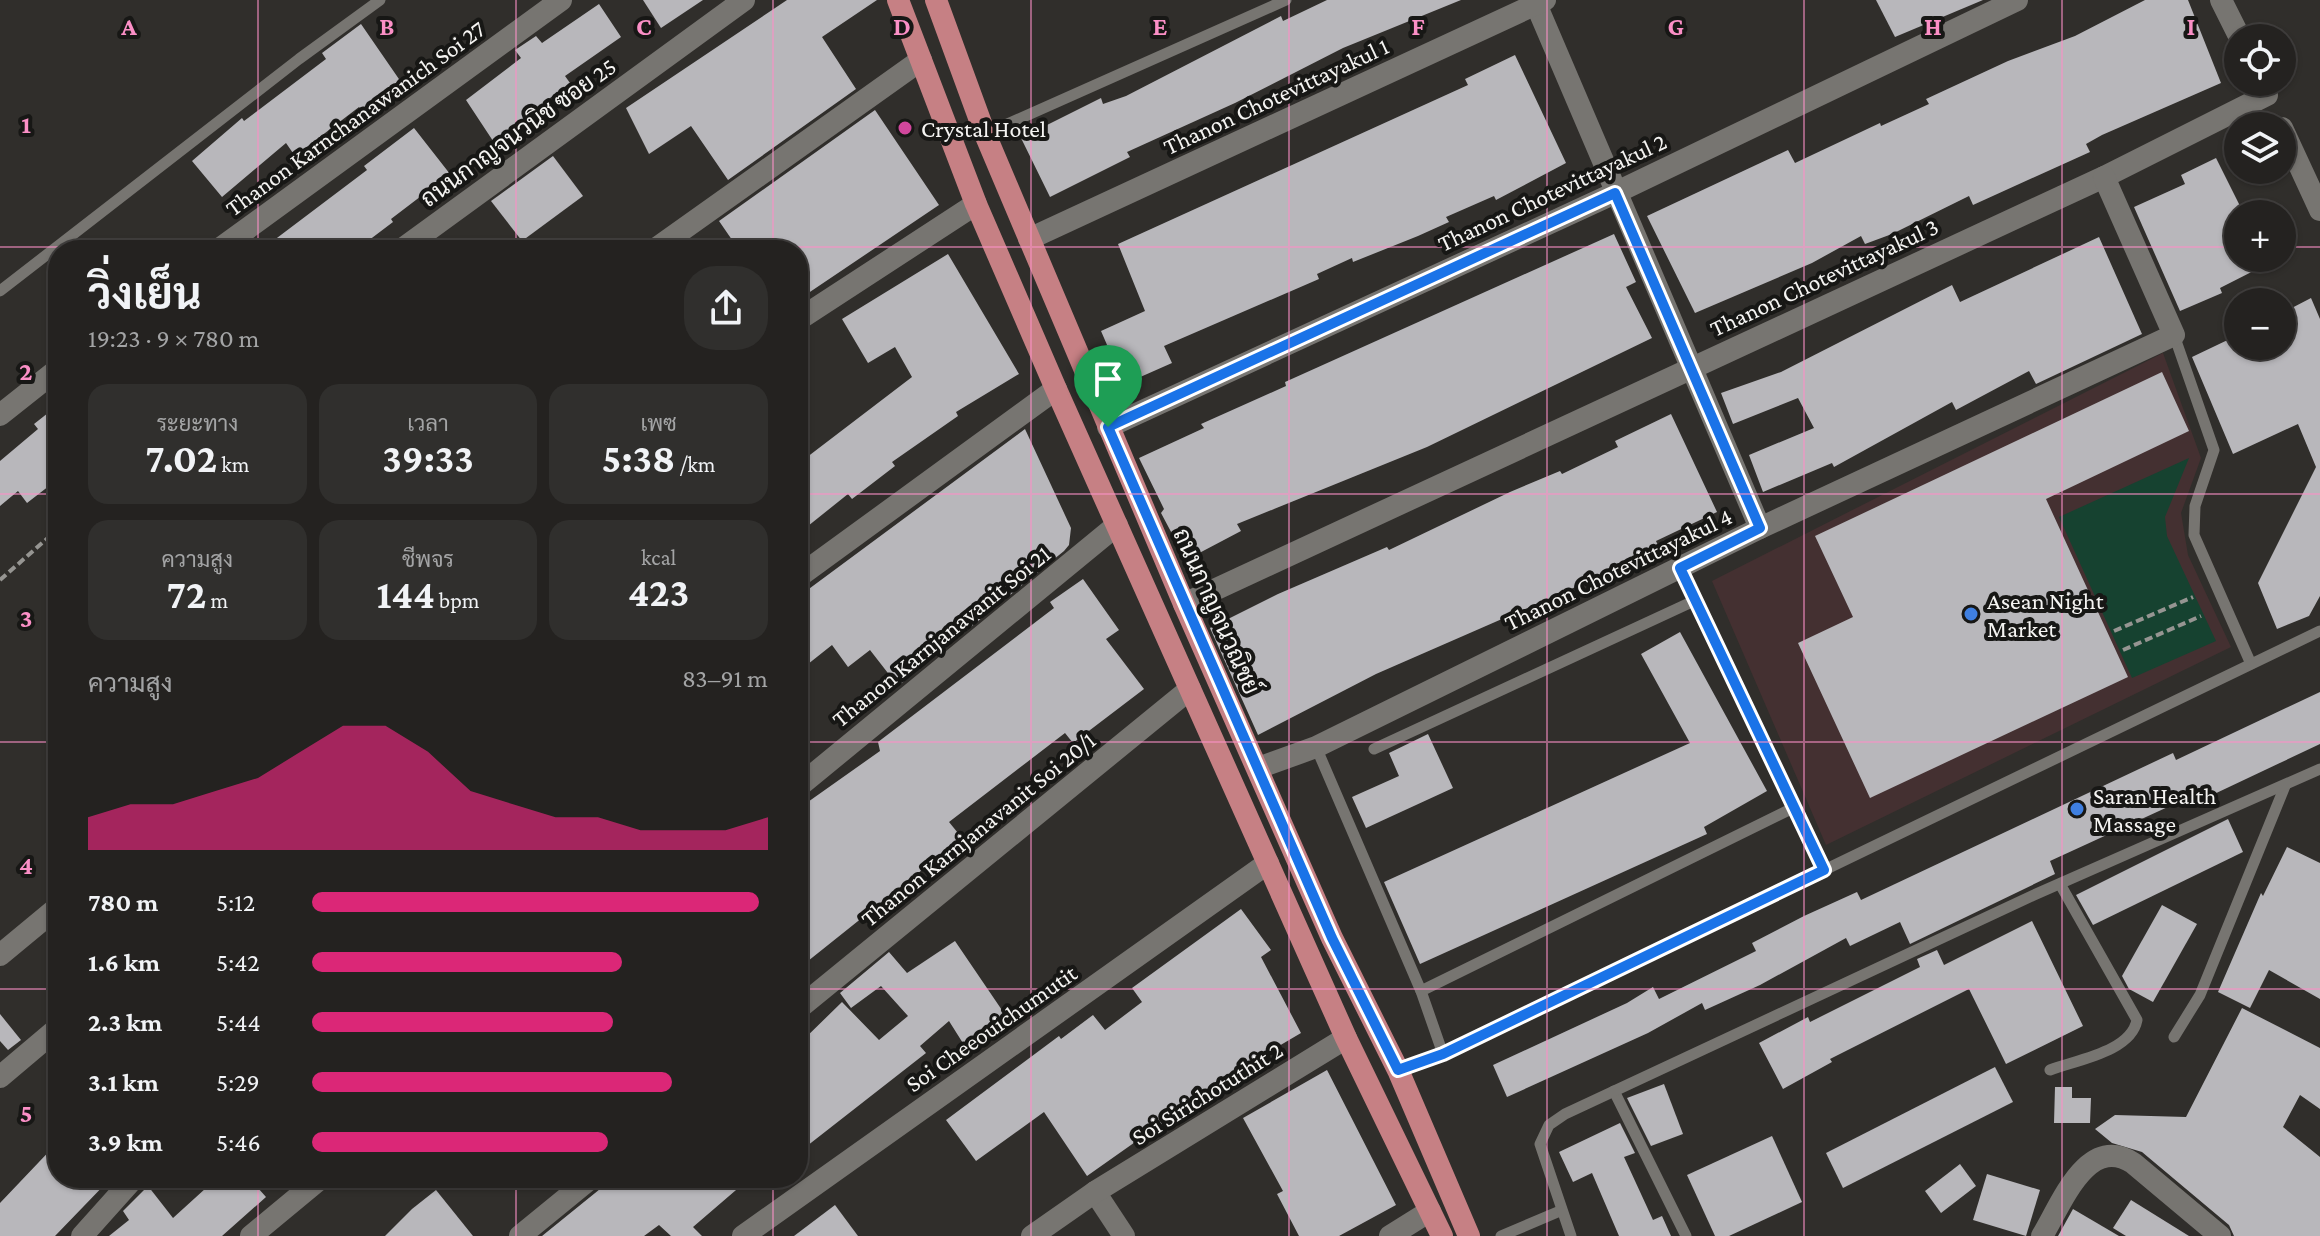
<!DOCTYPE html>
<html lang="th">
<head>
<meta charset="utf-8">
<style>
	:root { --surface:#242220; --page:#302f2d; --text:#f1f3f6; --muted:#a3a4a5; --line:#413f3e; --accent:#db2777 }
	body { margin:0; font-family:"Crimson Pro",Sarabun,serif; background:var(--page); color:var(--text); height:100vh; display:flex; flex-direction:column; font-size:30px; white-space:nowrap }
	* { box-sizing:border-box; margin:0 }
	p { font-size:26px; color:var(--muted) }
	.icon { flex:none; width:44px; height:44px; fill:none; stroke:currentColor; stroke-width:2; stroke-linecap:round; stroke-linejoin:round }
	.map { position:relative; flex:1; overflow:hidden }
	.panel { position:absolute; left:48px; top:240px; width:760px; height:948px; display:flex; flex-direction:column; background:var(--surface); border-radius:32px; box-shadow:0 2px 6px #0004,0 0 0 2px var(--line) }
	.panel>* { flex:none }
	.tools { position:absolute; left:2224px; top:24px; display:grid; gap:16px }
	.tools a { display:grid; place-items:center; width:72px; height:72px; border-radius:50%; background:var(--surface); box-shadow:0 2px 6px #0004,0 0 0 2px var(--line); font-size:40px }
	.pin { position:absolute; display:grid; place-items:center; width:68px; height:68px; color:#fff; margin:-82px -34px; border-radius:50% 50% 50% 0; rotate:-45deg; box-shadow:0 0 8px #0007 }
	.pin .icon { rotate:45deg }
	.round { display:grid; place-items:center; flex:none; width:84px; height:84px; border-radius:32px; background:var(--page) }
	.summary { display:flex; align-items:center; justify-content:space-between; height:136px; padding:0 40px }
	h1 { font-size:44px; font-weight:700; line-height:60px }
	.figures { display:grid; grid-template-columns:repeat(3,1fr); gap:12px; height:136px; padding:8px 40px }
	.figures div { display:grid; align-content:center; border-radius:20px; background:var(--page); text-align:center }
	.figures b { font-size:40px; font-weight:700 }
	.figures small { font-size:22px; font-weight:400 }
	.figures p { font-size:22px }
	.chart { height:224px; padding:16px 40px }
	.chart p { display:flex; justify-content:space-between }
	.chart svg { width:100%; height:144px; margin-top:8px; fill:var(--accent); opacity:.7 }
	ul { padding:0 40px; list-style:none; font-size:26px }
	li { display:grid; grid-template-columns:128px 96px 1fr; align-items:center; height:60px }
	li i { height:20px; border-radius:10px; background:var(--accent) }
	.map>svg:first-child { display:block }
	.commercial { fill:#443031 }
	.green { fill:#164230 }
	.building { fill:#b8b7bb }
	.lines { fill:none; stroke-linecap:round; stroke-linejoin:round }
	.path { stroke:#969592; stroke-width:4; stroke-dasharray:8 4; stroke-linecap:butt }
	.service { stroke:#777571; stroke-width:11 }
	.minor { stroke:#777571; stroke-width:22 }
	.primary { stroke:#c68084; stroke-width:22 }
	.route-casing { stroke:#fff; stroke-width:16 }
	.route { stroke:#1a73e8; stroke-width:10 }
	.grid { fill:none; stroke:#fb8fc6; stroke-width:2; stroke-opacity:0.55 }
	.hotel-dot { fill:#d1479c; stroke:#171715; stroke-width:3 }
	.shop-dot { fill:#3f7fe0; stroke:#171715; stroke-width:3 }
	.labels { text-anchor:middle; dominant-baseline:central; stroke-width:8; stroke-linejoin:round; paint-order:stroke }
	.street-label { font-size:24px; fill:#f5f4f2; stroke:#171715 }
	.poi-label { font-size:24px; fill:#f5f4f2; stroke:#171715; text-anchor:start }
	.grid-label { font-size:26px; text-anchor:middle; font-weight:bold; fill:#fb8fc6; stroke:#171715; stroke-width:8; stroke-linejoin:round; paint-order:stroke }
</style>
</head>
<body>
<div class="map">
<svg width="2320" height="1236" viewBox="0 0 2320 1236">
	<rect width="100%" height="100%" fill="#302e2b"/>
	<path class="commercial" d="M2163,353L2201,458L2181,513L2188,555L2231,647L1826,845L1712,581Z"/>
	<path class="green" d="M2189,458L2165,517L2167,536L2216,641L2132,678L2059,517Z"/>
	<g class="building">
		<path d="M643,0H703L661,28Z"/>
		<path d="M787,0H877L822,37L856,89L728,180L691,126L649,154L626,108Z"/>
		<path d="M1327,0H1461L1343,48L1235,103L1127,152L1130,157L1050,197L1021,138L1101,98L1103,104L1126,96L1281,16L1283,21Z"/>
		<path d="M1876,0H1983L1895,37Z"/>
		<path d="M2145,0H2188L2221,83L2102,135L2086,144L2090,152L1973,205L1969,196L1892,234L1865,244L1861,236L1812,263L1695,313L1647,216L1788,150L1795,163L1880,123L1881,126L1929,104L1926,99L2008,61L2075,36Z"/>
		<path d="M599,4L621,37L565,76L570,83L546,101L549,106L495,144L466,100L521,58L515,50L536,36L542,43Z"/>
		<path d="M361,24L401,82L361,110L359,107L295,156L286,143L222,197L192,161L242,118L244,121L326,59L322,53Z"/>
		<path d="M1515,55L1566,163L1496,200L1494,196L1446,217L1449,222L1418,236L1353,262L1352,258L1317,274L1319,279L1164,346L1172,363L1129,382L1122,366L1117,368L1101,331L1145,311L1118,244L1468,85L1465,79Z"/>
		<path d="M875,110L939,205L798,300V250H739L719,221Z"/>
		<path d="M414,128L450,174L391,219L393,222L356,250H261L367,170L364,166Z"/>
		<path d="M553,156L583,196L522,241L491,201Z"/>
		<path d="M2216,158L2244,214H2238V258H2279L2220,288L2222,293L2180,311L2134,207L2185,184L2181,175Z"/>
		<path d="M1614,234L1636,282L1626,287L1652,338L1427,447L1237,524L1241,531L1186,560L1161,513L1164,509L1139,458L1204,428L1201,424L1286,386L1285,382Z"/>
		<path d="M2099,237L2142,334L2036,384L2029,371L1956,410L1952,402L1834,467L1832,463L1763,492L1749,455L1814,428L1798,398L1733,424L1721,393L1781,372L1952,285L1960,302Z"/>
		<path d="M948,254L1019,374L956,412L958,416L892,462L895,466L852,499L848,494L798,534V464L912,377L895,347L868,363L842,319Z"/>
		<path d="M2311,298L2320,319V596L2309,616L2277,629L2258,583L2316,467L2298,424L2233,454L2192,357L2236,336L2238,346H2282V313Z"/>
		<path d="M2162,372L2189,431L2046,499L2128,677L1870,798L1798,643L1853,617L1815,536Z"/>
		<path d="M48,413L52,418L58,413V479L27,503L18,491L0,506V461L38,429L34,424Z"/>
		<path d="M1671,414L1717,512L1656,541L1660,550L1376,674L1258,735L1210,628L1278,594L1387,547L1389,550L1510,492L1560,471L1562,474L1618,447L1615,441Z"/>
		<path d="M1025,429L1071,528L1069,545L1064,551L898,686L870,650L848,667L832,645L798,672V597Z"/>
		<path d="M1083,579L1119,630L1106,639L1144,689L1073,743L1065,733L949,822L962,838L798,969V809L880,751L878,742L1054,608L1050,602Z"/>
		<path d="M1680,632L1767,791L1704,827L1707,834L1420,964L1384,882L1690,743L1641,654Z"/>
		<path d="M2320,692V744L2210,796L2207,789L2050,861L2055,874L1910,944L1900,922L1850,946L1846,938L1760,985L1705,1010L1702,1003L1648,1033L1507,1097L1493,1065L1627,1003L1653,987L1659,999L1756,951L1752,943L1804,916L1857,892L1861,900L2173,753L2176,760Z"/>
		<path d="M1428,734L1453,788L1366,828L1352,797L1399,776L1389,753Z"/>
		<path d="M2228,819L2243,852L2093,925L2076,895Z"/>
		<path d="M2287,847L2320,863V999L2269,970L2250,1008L2218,992L2261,893L2263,896Z"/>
		<path d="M2162,905L2197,924L2153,1002L2129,989L2122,976Z"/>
		<path d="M1241,909L1271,950L1261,957L1301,1033L1233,1073L1087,1176L1044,1112L976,1161L946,1120L1059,1036L1061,1039L1093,1015L1105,1030L1142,1002L1132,988Z"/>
		<path d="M2032,921L2083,1026L2006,1064L1969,989L1830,1059L1832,1062L1783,1089L1759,1043L1808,1017L1810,1022L1920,967L1917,959L1937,950L1944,965Z"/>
		<path d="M955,941L1008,1019L966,1048L949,1021L920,1046L926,1053L798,1153V1045L842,1002L879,1040L908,1016L881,986L851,1008L840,993L889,952L907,973Z"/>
		<path d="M2242,1008L2320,1048V1109L2300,1095L2283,1127L2320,1157V1236H2234L2229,1225L2142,1152L2112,1143L2095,1129L2115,1115L2186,1117Z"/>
		<path d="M0,1014L21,1040L8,1050L0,1041Z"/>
		<path d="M1995,1067L2013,1102L1843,1188L1826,1153Z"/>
		<path d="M1327,1070L1396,1205L1339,1236H1299L1277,1194L1283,1191L1243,1118Z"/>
		<path d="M1664,1084L1683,1134L1651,1146L1627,1098Z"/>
		<path d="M2055,1087H2072V1098H2091L2090,1123H2054Z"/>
		<path d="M1620,1123L1635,1153L1624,1157L1653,1220L1662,1216L1671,1236H1619L1592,1173L1573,1182L1559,1152Z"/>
		<path d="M1772,1136L1802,1202L1729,1236H1715L1687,1175Z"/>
		<path d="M58,1142V1178H111L55,1236H0V1203Z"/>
		<path d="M1960,1164L1976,1186L1941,1213L1925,1191Z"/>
		<path d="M1987,1174L2040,1190L2026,1236L1973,1220Z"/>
		<path d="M217,1178H249L266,1197L222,1236H109L129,1220L123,1211L148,1186L173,1218Z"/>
		<path d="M605,1178H750L693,1227L702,1236H671L659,1225L644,1236H542L600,1189Z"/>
		<path d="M436,1190L473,1236H385L412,1209Z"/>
		<path d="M2131,1200L2189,1236H2126L2113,1228Z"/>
		<path d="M835,1205L858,1236H794Z"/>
		<path d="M2073,1209L2119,1236H2058Z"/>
	</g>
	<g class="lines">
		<g class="path">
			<path d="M0,580L58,529"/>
			<path d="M2114,631L2193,597"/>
			<path d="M2123,650L2201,616"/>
		</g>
		<g class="service">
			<path d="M985,134L1286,0"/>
			<path d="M0,291L299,59L380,0"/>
			<path d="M2174,335L2214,450L2195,506L2194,535L2251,664"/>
			<path d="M1680,568L1824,870"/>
			<path d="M1316,747L1421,991"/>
			<path d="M1374,749L1696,600"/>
			<path d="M2174,1037L2200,995L2285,786"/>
			<path d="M1443,1054L1421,991L1795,807"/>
			<path d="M1398,1070L1443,1054L2320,631"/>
			<path d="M2050,1070C2076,1060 2131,1052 2137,1020L2060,884"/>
			<path d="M1614,1091L1686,1236"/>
			<path d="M1501,1236L1560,1211"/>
			<path d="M1571,1236L1540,1144L1549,1125L1565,1114L2034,895L2320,769"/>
		</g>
		<g class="minor">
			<path d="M2221,0L2240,38"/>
			<path d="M1536,4L1760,528"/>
			<path d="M2282,128L2320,210"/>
			<path d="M1029,239L1545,0"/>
			<path d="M218,250L561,0"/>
			<path d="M401,250L744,0"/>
			<path d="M654,250L921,60"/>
			<path d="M798,320L976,204"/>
			<path d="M0,415L58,369"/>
			<path d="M1108,427L1615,193L2017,0"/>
			<path d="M798,577L1056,389"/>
			<path d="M1184,604L2104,177L2267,95"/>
			<path d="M1258,768L1316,747L1760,528L2174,335L2104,177"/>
			<path d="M798,787L1117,525"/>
			<path d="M0,955L58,907"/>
			<path d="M798,1009L1190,689"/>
			<path d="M0,1077L58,1028"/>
			<path d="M1095,1192L1124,1236"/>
			<path d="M82,1236L134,1178"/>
			<path d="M251,1236L321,1178"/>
			<path d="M520,1236L591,1178"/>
			<path d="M743,1236L1268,863"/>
			<path d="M1032,1236L1095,1192L1346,1038"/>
			<path d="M1390,1236L1430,1211"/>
			<path d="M2042,1236C2062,1203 2087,1134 2133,1163L2220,1236"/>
		</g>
		<g class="primary">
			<path d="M898,0L976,204L1056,389L1346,1038L1442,1236"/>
			<path d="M936,0L985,134L1184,604L1332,938L1398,1070L1469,1236"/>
		</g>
	</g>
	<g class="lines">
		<g class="route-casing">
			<path id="route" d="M1615,193L1760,528L1680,568L1824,870L1443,1054L1398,1070L1332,938L1108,427Z"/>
		</g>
		<use href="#route" class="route"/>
	</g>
	<path class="grid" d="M258,0V250M516,0V250M773,0V250M1031,0V1236M1289,0V1236M1547,0V1236M1804,0V1236M2062,0V1236M0,247H2238M2282,247H2320M0,494H58M798,494H2320M0,742H58M798,742H2320M0,989H58M798,989H2320M258,1178V1236M516,1178V1236M773,1178V1236"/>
	<circle class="hotel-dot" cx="905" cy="128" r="8"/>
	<g class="shop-dot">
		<circle cx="1971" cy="614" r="8"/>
		<circle cx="2077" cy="809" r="8"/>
	</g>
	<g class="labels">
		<g class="street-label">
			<text transform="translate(1276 96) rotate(-25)">Thanon Chotevittayakul 1</text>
			<text transform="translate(355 118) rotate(-36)">Thanon Karnchanawanich Soi 27</text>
			<text transform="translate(518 132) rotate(-36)">ถนนกาญจนวนิช ซอย 25</text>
			<text transform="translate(1552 192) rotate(-25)">Thanon Chotevittayakul 2</text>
			<text transform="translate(1824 277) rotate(-25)">Thanon Chotevittayakul 3</text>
			<text transform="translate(1618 569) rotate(-26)">Thanon Chotevittayakul 4</text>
			<text transform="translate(1217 611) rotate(66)">ถนนกาญจนวณิชย์</text>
			<text transform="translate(941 636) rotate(-39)">Thanon Karnjanavanit Soi 21</text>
			<text transform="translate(978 829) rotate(-39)">Thanon Karnjanavanit Soi 20/1</text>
			<text transform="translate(991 1028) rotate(-35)">Soi Cheeouichumutit</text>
			<text transform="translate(1207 1093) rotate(-32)">Soi Sirichotuthit 2</text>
		</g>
		<g class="poi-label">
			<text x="921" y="128">Crystal Hotel</text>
			<text x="1987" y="600">Asean Night<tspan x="1987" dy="28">Market</tspan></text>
			<text x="2093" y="795">Saran Health<tspan x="2093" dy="28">Massage</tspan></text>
		</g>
	</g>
	<g class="grid-label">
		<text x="129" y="35">A</text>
		<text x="387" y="35">B</text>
		<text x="644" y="35">C</text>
		<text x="902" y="35">D</text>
		<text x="1160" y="35">E</text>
		<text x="1418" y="35">F</text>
		<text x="1676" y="35">G</text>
		<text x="1933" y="35">H</text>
		<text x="2191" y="35">I</text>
		<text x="26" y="133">1</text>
		<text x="26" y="380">2</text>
		<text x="26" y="627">3</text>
		<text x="26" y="874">4</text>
		<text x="26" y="1122">5</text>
	</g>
</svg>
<div class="tools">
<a><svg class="icon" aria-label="locate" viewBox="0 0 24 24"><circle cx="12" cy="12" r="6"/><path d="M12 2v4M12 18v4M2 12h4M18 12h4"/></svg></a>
<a><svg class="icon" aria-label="layers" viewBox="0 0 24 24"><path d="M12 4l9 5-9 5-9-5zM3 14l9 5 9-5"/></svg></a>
<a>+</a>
<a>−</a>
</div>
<div class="pin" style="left:1108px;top:427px;background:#1e9e55"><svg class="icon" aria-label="arrive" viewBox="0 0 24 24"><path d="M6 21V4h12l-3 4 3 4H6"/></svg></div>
<section class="panel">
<div class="summary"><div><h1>วิ่งเย็น</h1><p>19:23 · 9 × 780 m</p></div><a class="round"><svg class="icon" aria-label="share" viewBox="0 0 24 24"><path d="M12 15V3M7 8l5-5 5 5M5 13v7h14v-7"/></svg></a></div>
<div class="figures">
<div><p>ระยะทาง</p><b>7.02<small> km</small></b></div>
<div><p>เวลา</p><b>39:33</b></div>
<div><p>เพซ</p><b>5:38<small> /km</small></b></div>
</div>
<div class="figures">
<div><p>ความสูง</p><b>72<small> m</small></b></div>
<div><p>ชีพจร</p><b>144<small> bpm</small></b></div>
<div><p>kcal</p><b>423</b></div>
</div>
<div class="chart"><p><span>ความสูง</span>83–91 m</p>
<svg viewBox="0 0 160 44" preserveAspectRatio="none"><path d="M0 44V34L10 30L20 30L30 26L40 22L50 14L60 6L70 6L80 14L90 26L100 30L110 34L120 34L130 38L140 38L150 38L160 34V44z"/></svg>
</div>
<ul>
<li><b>780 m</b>5:12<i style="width:98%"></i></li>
<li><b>1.6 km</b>5:42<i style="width:68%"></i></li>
<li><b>2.3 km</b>5:44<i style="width:66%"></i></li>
<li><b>3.1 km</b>5:29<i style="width:79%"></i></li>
<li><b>3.9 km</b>5:46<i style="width:65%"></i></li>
</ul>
</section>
</div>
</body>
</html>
